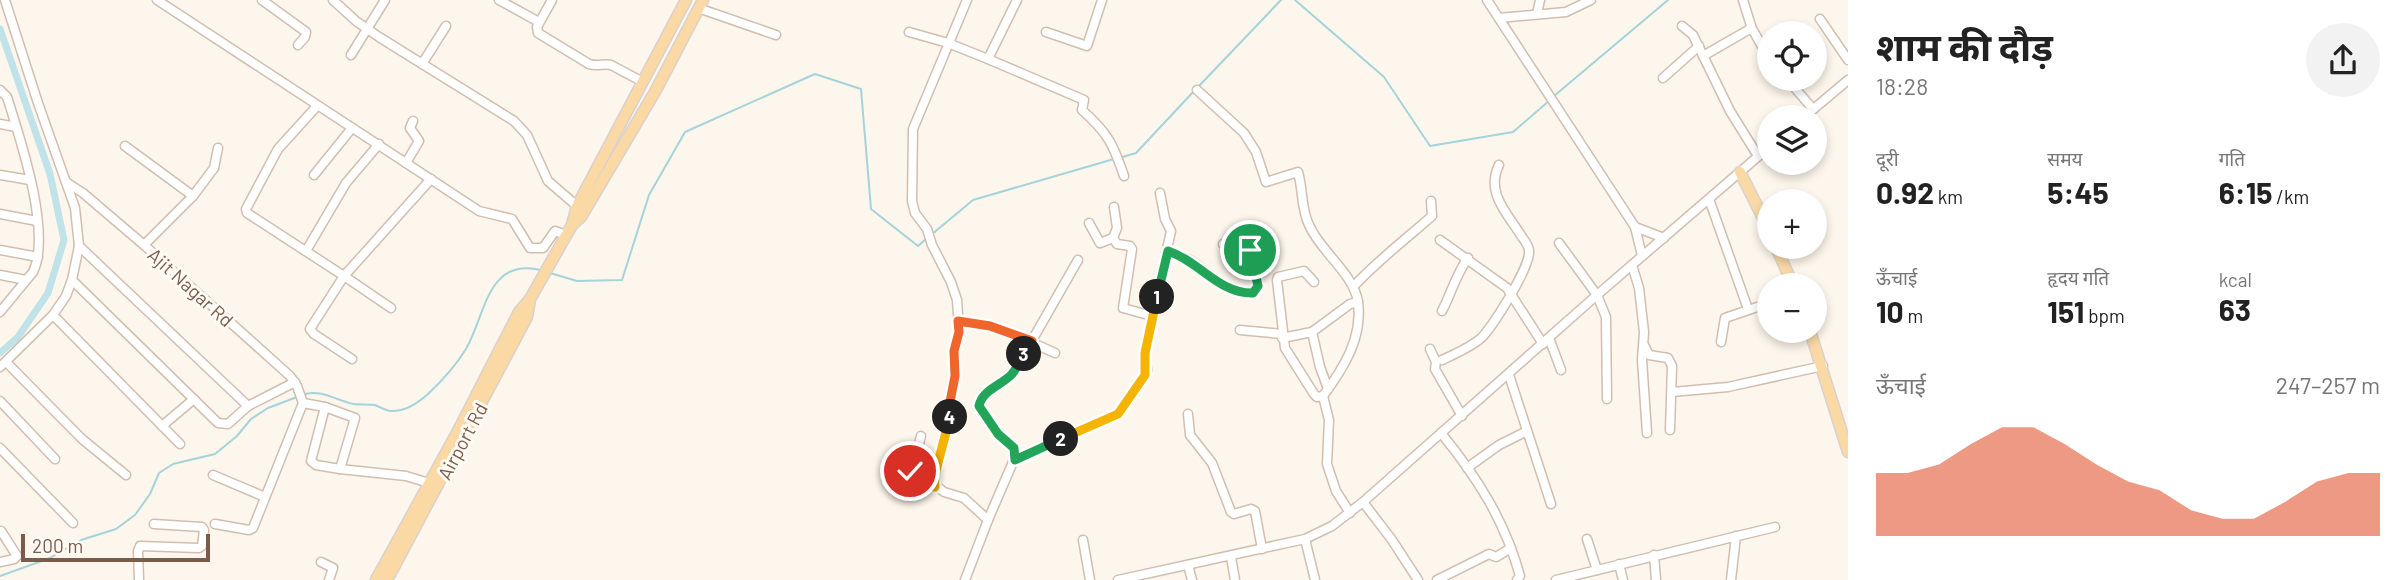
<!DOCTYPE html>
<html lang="hi">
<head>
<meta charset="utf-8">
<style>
	:root { --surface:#fff; --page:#f2f2f2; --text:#222; --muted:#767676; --accent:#e76f51 }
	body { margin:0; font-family:Barlow,"Noto Sans Devanagari",sans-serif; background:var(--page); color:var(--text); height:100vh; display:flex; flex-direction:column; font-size:26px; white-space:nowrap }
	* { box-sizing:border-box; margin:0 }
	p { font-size:23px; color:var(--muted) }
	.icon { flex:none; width:38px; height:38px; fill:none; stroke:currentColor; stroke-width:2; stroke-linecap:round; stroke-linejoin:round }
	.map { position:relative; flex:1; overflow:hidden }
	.sheet { display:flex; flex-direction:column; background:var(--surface); width:560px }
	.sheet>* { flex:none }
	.buttons { position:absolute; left:1757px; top:21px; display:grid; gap:14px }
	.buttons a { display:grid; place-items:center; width:70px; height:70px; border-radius:50%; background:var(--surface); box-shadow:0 4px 10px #0003; font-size:35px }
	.scale { position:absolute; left:21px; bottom:18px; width:189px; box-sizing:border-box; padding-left:7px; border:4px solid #7a5c4d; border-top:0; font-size:19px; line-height:24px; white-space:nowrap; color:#7a5c4d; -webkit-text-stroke:5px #fffaf3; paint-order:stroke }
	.pin { position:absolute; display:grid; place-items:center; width:60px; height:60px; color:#fff; margin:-30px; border:4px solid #fff; border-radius:50%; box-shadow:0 2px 7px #0007 }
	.km { position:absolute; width:35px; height:35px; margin:-18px; border-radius:50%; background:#222; color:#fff; font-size:19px; line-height:35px; text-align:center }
	.round { display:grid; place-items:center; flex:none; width:74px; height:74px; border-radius:37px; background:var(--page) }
	.headline { display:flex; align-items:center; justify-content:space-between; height:119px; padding:0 28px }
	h1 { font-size:38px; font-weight:700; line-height:52px }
	.stats { display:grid; grid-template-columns:repeat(3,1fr); gap:10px; height:119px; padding:7px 28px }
	.stats div { display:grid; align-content:center }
	.stats b { font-size:30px; font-weight:700 }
	.stats small { font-size:19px; font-weight:400 }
	.stats p { font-size:19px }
	.chart { height:196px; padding:14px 28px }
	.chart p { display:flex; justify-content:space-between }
	.chart svg { width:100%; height:126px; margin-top:7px; fill:var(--accent); opacity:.7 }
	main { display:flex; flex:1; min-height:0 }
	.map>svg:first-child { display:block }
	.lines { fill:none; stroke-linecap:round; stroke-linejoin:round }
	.stream { stroke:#a5d3da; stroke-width:2 }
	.canal { stroke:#bfe3e8; stroke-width:7 }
	.minor-casing { stroke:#d1beb0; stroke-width:11 }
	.major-casing { stroke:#dad1cd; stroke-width:13 }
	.minor { stroke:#fff; stroke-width:8 }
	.major { stroke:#fbd9a5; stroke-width:10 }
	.split-1-casing { stroke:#fff; stroke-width:14 }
	.split-2-casing { stroke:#fff; stroke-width:14 }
	.split-3-casing { stroke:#fff; stroke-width:14 }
	.split-4-casing { stroke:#fff; stroke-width:14 }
	.split-5-casing { stroke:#fff; stroke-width:14 }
	.split-1 { stroke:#22a559; stroke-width:9 }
	.split-2 { stroke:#f5b400; stroke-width:9 }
	.split-3 { stroke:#22a559; stroke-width:9 }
	.split-4 { stroke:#f0652b; stroke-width:9 }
	.split-5 { stroke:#f5b400; stroke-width:9 }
	.labels { text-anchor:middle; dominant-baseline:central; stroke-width:6; stroke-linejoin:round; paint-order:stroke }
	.street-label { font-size:19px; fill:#7a5c4d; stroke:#fffaf3 }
</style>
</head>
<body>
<main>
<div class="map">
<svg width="1848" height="580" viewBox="0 0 1848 580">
	<rect width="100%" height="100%" fill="#fdf6ec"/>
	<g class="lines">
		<g class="stream">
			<path d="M1295,0L1384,77L1430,146L1513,132L1550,100"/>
			<path d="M1199,86L1281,0"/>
			<path d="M1554,96L1668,0"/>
			<path d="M1119,158L1136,153L1195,90"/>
			<path d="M931,235L973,200L1114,159"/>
			<path d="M550,273L577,281L622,280L649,195L685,132L815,74L861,89L871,209L918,246L927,238"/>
			<path d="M302,395C320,388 337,401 354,404C361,405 368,404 375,405C380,407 385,410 390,411C405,412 418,403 428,394C442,381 456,365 466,349C486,314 487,257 541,270"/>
			<path d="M0,576L50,558L81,540L116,529L135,515L150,494L159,473L173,464L215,454L237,436L251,419L268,408L297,397"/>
		</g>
		<path class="canal" d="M0,29L50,174L64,240L48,293L18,337L0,353"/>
		<g class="minor-casing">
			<g id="minor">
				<path d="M157,0L406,163"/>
				<path d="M262,0L306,32L305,37L298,45"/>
				<path d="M333,0L356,21L379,37L514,121L527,135L548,181L577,206"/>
				<path d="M499,0L539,22"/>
				<path d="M552,0L537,27L538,33L589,64C598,67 603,63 611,65L643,82"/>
				<path d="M967,0L913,129L912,201L915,213L927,229L932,245L951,282L957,300L959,329L954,351L955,383L949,405L948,424L934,484L944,492L964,498L988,520L1016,455L1010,443L998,434L979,403C989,388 1007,380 1018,365L1078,260"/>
				<path d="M1017,0L988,59L1084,100L1082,110C1108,133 1113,144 1124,176"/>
				<path d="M1487,0L1635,227L1642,256"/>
				<path d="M1743,0L1752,29"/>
				<path d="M698,8L776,35"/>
				<path d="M1537,14L1540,0"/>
				<path d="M1499,18L1566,12L1591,0"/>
				<path d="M1820,19L1848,60"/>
				<path d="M1682,26L1693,35L1730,111L1758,156"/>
				<path d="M909,32L948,43L988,59"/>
				<path d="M1046,32L1087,46L1102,0"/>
				<path d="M351,55L385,0"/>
				<path d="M1703,56L1750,29L1754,32L1769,59"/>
				<path d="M422,64L446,26"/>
				<path d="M1663,78L1699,46"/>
				<path d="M1787,79L1813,109"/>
				<path d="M0,90L7,97C20,138 52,233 33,272L0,312"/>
				<path d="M1197,90L1244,133L1256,152L1266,182L1298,172C1303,189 1301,209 1309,225C1320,251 1354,274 1358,302"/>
				<path d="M317,106L278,149L246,209L247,213L344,276L310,329L314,334L352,359"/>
				<path d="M1804,117L1848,80"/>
				<path d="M413,121L410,128L419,141L406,163L479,211L512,219L530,248H543L555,231L566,235"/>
				<path d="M0,124L16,127"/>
				<path d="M125,146L193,196L144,245"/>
				<path d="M0,175L30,180"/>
				<path d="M314,175L352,128"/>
				<path d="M66,182L83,193L144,245L290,376L297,386L303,403"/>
				<path d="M193,196L214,168L218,148"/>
				<path d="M1709,199L1748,309"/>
				<path d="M0,214L37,221"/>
				<path d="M1089,223L1100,243L1113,238L1117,228L1114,207"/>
				<path d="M1635,227L1664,238"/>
				<path d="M1113,238L1117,244L1130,246L1132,249L1123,308L1152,316L1171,231L1165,219L1160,193"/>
				<path d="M1440,240L1507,288L1543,344"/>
				<path d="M1559,243L1597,295L1606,317L1607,399"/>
				<path d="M79,246L248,406L295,382"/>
				<path d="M0,250L38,257"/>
				<path d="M306,251L346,183L379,144"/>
				<path d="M1168,251C1175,254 1183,256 1190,260C1210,272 1229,299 1256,291L1258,286L1252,252L1247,249L1223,244"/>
				<path d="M1632,265L1639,288L1644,332L1642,360L1647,433"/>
				<path d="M0,275L26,280"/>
				<path d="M72,280L218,423L228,424L248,406"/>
				<path d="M1314,282L1304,271L1278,277L1277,280L1285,348L1314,394L1317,397L1323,396"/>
				<path d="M1354,286C1378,260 1406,239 1432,216L1431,201"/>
				<path d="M391,308L344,276L431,179"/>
				<path d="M1442,311C1451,294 1456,274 1468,258"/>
				<path d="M53,315L180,444"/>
				<path d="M959,321L1004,330L1055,353"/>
				<path d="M1240,330L1282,334"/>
				<path d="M1312,332L1350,304L1358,302C1363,338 1343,369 1323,396"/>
				<path d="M1282,338L1312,332L1320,367L1328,389"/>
				<path d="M1549,338L1561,370"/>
				<path d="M1721,342L1725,318L1769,303"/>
				<path d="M1644,345L1649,355L1668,358L1672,366L1670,430"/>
				<path d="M1430,349L1436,362L1435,369L1462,416"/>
				<path d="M1442,360C1455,354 1469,348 1480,339C1491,330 1531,266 1529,251C1529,246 1525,241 1522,237C1508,214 1485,193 1499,165"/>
				<path d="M6,362L82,439L126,475"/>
				<path d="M0,367L53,315L66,296L72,280L79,246L75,208L38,103L5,0"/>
				<path d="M1509,375L1551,504"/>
				<path d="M1672,392L1728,387L1823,366"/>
				<path d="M1323,396L1329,420L1327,464L1336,491L1350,513"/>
				<path d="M0,401L55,459"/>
				<path d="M303,403L325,407L355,418L340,469L406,476L429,483"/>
				<path d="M325,407L311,461L316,465L340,469"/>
				<path d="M1188,414L1190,435L1212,463L1231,512L1234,514L1251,509L1255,511L1262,549"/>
				<path d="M162,426L194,399"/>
				<path d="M1441,433C1477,477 1505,521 1520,576L1517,580"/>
				<path d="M921,436L913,467L903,481L935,487"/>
				<path d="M0,448L73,523"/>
				<path d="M1015,460L1118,414L1147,370L1145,353L1152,316"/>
				<path d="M1467,468L1499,445L1527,431"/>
				<path d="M213,475L265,497"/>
				<path d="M1363,502L1392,540L1418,580"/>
				<path d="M215,524L249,530L253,528L303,403"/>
				<path d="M1305,539L1315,580"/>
				<path d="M1587,539L1597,570"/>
				<path d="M1083,540L1090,580"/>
				<path d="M1654,555L1656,580"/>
				<path d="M1231,557L1235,580"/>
				<path d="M0,562L14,559L17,556L1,531"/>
				<path d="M321,562L333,568L329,580"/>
				<path d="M1619,564L1623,580"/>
				<path d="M1188,565L1192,580"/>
				<path d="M139,580L138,551L140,546L199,548L202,546L204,530L202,527L154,524"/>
				<path d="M965,580L988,520"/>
				<path d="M1118,580L1305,539L1332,526L1363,502L1597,295L1769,147"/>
				<path d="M1437,580L1489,554L1496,557L1511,548"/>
				<path d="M1556,580L1775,527"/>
				<path d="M1731,580L1736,536"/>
			</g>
		</g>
		<g class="major-casing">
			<g id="major">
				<path d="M1740,172L1769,230"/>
				<path d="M572,225L581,217L656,90L703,0"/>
				<path d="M1776,247L1793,285"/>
				<path d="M1810,331L1848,452"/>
				<path d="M376,580L458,431L519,312L530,299L572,225L577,206L686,0"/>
				<path d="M387,580L527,317L530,299"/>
			</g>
		</g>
		<use href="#minor" class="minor"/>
		<use href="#major" class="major"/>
	</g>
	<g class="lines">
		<g class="split-1-casing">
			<path id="split-1" d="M1157,297L1168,251C1199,261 1219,294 1253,293L1258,286L1250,250"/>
		</g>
		<g class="split-2-casing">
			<path id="split-2" d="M1061,439L1118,414L1145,375V353L1157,297"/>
		</g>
		<g class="split-3-casing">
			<path id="split-3" d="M1024,354C1020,361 1017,368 1012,374C1002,385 982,390 979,406L998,434L1014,448L1015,460L1061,439"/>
		</g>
		<g class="split-4-casing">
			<path id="split-4" d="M950,417V402L955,376L954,351L959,332L958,321L990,326L1032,341L1024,354"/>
		</g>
		<g class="split-5-casing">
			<path id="split-5" d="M910,471L904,482L935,487L934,478L950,417"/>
		</g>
		<use href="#split-1" class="split-1"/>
		<use href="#split-2" class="split-2"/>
		<use href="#split-3" class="split-3"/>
		<use href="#split-4" class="split-4"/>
		<use href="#split-5" class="split-5"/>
	</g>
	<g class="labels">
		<g class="street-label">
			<text transform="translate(191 287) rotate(42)">Ajit Nagar Rd</text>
			<text transform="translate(462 441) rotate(-62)">Airport Rd</text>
		</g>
	</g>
</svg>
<div class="buttons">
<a><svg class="icon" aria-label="locate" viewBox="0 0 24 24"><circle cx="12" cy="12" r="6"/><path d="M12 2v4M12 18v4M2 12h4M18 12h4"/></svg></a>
<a><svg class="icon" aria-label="layers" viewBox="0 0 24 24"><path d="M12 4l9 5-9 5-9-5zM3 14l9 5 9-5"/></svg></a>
<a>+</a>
<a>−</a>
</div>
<div class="scale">200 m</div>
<div class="pin" style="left:1250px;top:250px;background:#1e9e55"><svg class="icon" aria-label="arrive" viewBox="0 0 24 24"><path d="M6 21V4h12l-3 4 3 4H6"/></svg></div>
<div class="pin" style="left:910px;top:471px;background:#d93025"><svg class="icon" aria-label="check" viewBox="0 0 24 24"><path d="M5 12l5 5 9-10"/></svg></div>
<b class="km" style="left:1157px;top:297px">1</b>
<b class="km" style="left:1061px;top:439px">2</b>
<b class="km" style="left:1024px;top:354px">3</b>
<b class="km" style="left:950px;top:417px">4</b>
</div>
<section class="sheet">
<div class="headline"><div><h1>शाम की दौड़</h1><p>18:28</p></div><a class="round"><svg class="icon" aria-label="share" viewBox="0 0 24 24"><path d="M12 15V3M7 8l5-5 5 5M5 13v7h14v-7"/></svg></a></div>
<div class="stats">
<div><p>दूरी</p><b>0.92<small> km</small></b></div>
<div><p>समय</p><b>5:45</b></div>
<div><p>गति</p><b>6:15<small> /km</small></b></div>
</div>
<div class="stats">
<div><p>ऊँचाई</p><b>10<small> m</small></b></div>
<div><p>हृदय गति</p><b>151<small> bpm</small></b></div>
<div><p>kcal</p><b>63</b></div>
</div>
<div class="chart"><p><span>ऊँचाई</span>247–257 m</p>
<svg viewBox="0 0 160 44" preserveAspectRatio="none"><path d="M0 44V22L10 22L20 19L30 12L40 6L50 6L60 12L70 19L80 25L90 28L100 35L110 38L120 38L130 32L140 25L150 22L160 22V44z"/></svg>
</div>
</section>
</main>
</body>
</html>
